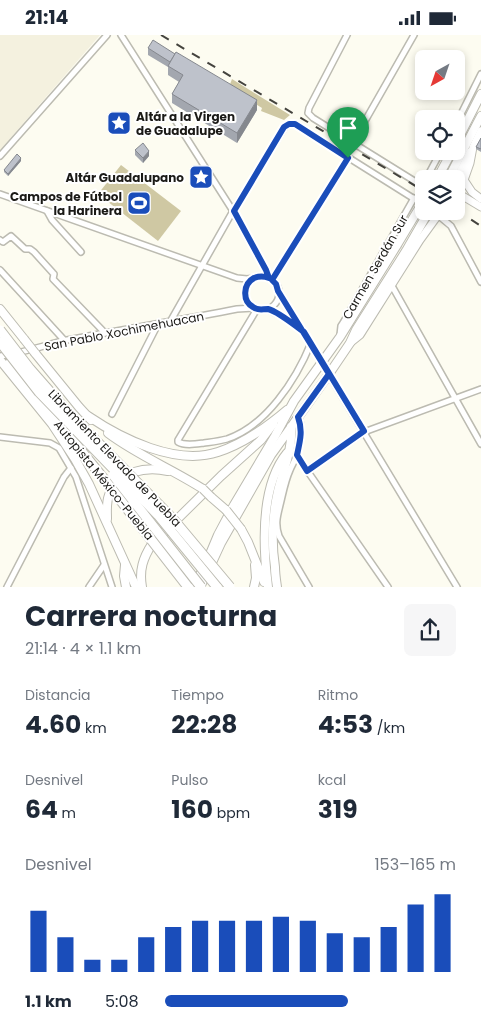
<!DOCTYPE html>
<html lang="es">
<head>
<meta charset="utf-8">
<style>
	:root { --surface:#fff; --page:#f6f6f7; --text:#1f2937; --muted:#747a83; --accent:#1a4dba }
	body { margin:0; font-family:Poppins,sans-serif; background:var(--page); color:var(--text); height:100vh; display:flex; flex-direction:column; font-size:19px; white-space:nowrap }
	* { box-sizing:border-box; margin:0 }
	p { font-size:16px; color:var(--muted) }
	.icon { flex:none; width:28px; height:28px; fill:none; stroke:currentColor; stroke-width:2; stroke-linecap:round; stroke-linejoin:round }
	.map { position:relative; height:552px; overflow:hidden }
	.panel { display:flex; flex-direction:column; background:var(--surface); flex:1 }
	.panel>* { flex:none }
	.needle { width:32px; rotate:220deg }
	.buttons { position:absolute; left:415px; top:15px; display:grid; gap:10px }
	.buttons a { display:grid; place-items:center; width:50px; height:50px; border-radius:8px; background:var(--surface); box-shadow:0 2px 8px #0003; font-size:25px }
	.pin { position:absolute; display:grid; place-items:center; width:42px; height:42px; color:#fff; margin:-51px -21px; border-radius:50% 50% 50% 0; rotate:-45deg; box-shadow:0 0 5px #0007 }
	.pin .icon { rotate:45deg }
	.round { display:grid; place-items:center; flex:none; width:52px; height:52px; border-radius:8px; background:var(--page) }
	.head { display:flex; align-items:center; justify-content:space-between; height:85px; padding:0 25px }
	h1 { font-size:28px; font-weight:700; line-height:38px }
	.metrics { display:grid; grid-template-columns:repeat(3,1fr); gap:8px; height:85px; padding:5px 25px }
	.metrics div { display:grid; align-content:center }
	.metrics b { font-size:25px; font-weight:700 }
	.metrics small { font-size:14px; font-weight:400 }
	.metrics p { font-size:14px }
	.chart { height:140px; padding:10px 25px }
	.chart p { display:flex; justify-content:space-between }
	.chart svg { width:100%; height:90px; margin-top:5px; stroke:var(--accent); stroke-width:6 }
	ul { padding:0 25px; list-style:none; font-size:16px }
	li { display:grid; grid-template-columns:80px 60px 1fr; align-items:center; height:38px }
	li i { height:12px; border-radius:6px; background:var(--accent) }
	.status { display:flex; justify-content:space-between; align-items:center; height:35px; padding:0 25px; background:var(--surface); direction:ltr }
	.status svg { height:14px; fill:currentColor }
	.map>svg:first-child { display:block }
	.built { fill:#f4f1df }
	.green { fill:#cfc8a3 }
	.lines { fill:none; stroke-linecap:round; stroke-linejoin:round }
	.minor-casing { stroke:#bcbbb1; stroke-width:8 }
	.secondary-casing { stroke:#bcbbb1; stroke-width:9 }
	.primary-casing { stroke:#bcbbb1; stroke-width:10 }
	.motorway-casing { stroke:#bcbbb1; stroke-width:11 }
	.minor { stroke:#fff; stroke-width:5 }
	.secondary { stroke:#fff; stroke-width:7 }
	.primary { stroke:#fff; stroke-width:8 }
	.motorway { stroke:#fff; stroke-width:9 }
	.rail { stroke:#44433e; stroke-width:2; stroke-dasharray:9 9; stroke-linecap:butt }
	.primary-bridge-casing { stroke:#bcbbb1; stroke-width:10; stroke-linecap:butt }
	.motorway-bridge-casing { stroke:#bcbbb1; stroke-width:11; stroke-linecap:butt }
	.primary-bridge { stroke:#fff; stroke-width:8 }
	.motorway-bridge { stroke:#fff; stroke-width:9 }
	.wall { fill:#a3a7af }
	.shaded-wall { fill:#85888e }
	.building { fill:#bec2cb; stroke:#85888e }
	.route-casing { stroke:#fff; stroke-width:10 }
	.route { stroke:#1a4dba; stroke-width:6 }
	.labels { text-anchor:middle; dominant-baseline:central; stroke-width:4; stroke-linejoin:round; paint-order:stroke }
	.poi-label { font-size:12px; font-weight:bold; fill:#1b1a17; stroke:#fff; text-anchor:end }
	.street-label { font-size:12px; fill:#1b1a17; stroke:#fff }
</style>
</head>
<body>
<div class="status"><b>21:14</b><svg viewBox="0 0 49 12"><path d="M0 12V9h3v3zM5 12V6h3v6zM10 12V3h3v9zM15 12V0h3v12zM26 1h20v11H26zM47 4h2v5h-2z"/></svg></div>
<div class="map">
<svg width="481" height="552" viewBox="0 0 481 552">
	<rect width="100%" height="100%" fill="#fdfcf1"/>
	<path class="built" d="M0,0H100L0,115Z"/>
	<g class="green">
		<path d="M232,44L290,80L284,85L261,76L262,73L229,52Z"/>
		<path d="M121,130L181,176L158,206L98,159Z"/>
	</g>
	<g class="lines">
		<g class="minor-casing">
			<g id="minor">
				<path d="M121,0L233,176L266,235L269,243"/>
				<path d="M347,0L309,73L308,78L313,83L424,152"/>
				<path d="M456,89L481,39"/>
				<path d="M353,107L414,0"/>
				<path d="M0,121L107,0"/>
				<path d="M426,144L441,116"/>
				<path d="M0,159L237,243L247,244L255,243"/>
				<path d="M47,176L52,185L81,217"/>
				<path d="M433,176L451,191L481,247"/>
				<path d="M0,205L3,207L11,201L25,214H30L34,217L53,238L54,239L53,244L105,298"/>
				<path d="M0,235L65,306"/>
				<circle cx="262" cy="258" r="17"/>
				<path d="M272,245L348,123"/>
				<path d="M392,251L481,409"/>
				<path d="M278,255L457,552"/>
				<path d="M257,274L178,405V407C185,411 196,409 204,408C211,407 220,406 227,404C266,391 296,345 311,308"/>
				<path d="M267,274L285,283L300,294"/>
				<path d="M170,287L233,176L285,92L289,89H295L424,170"/>
				<path d="M340,300L341,291L343,288L414,163"/>
				<path d="M0,321C23,318 45,310 67,305C124,294 181,285 237,274L254,273"/>
				<path d="M112,379L158,289"/>
				<path d="M299,382C303,394 301,409 296,421C295,426 292,430 290,435C285,446 283,458 280,470C277,482 275,489 279,501L309,552"/>
				<path d="M0,402L50,408L59,413L76,442L112,552"/>
				<path d="M297,421L388,552"/>
				<path d="M307,435L364,397L481,354"/>
				<path d="M7,552L64,442L71,433"/>
				<path d="M89,552L104,530"/>
			</g>
		</g>
		<g class="secondary-casing">
			<g id="secondary">
				<path d="M456,144L470,117"/>
				<path d="M464,145L472,157L481,164"/>
				<path d="M456,156L464,145L470,128L473,112L481,96"/>
				<path d="M456,157L481,172"/>
				<path d="M350,308L360,300L420,205L441,176"/>
			</g>
		</g>
		<g class="primary-casing">
			<g id="primary">
				<path d="M456,108L481,59"/>
				<path d="M437,144L452,116"/>
				<path d="M448,144L481,81"/>
				<path d="M0,274L24,304"/>
				<path d="M35,318L79,372L91,385"/>
				<path d="M0,325L52,389L75,424L89,449L136,552"/>
				<path d="M88,381C122,404 176,431 218,417C243,409 267,392 287,375"/>
				<path d="M108,398C137,420 172,434 203,454"/>
				<path d="M211,462L226,475"/>
				<path d="M107,484C107,476 106,468 109,460C118,436 146,431 168,436"/>
				<path d="M241,494L248,507L264,547"/>
				<path d="M125,530L124,541L126,552"/>
				<path d="M142,552C139,535 143,523 152,509L221,441L261,405L273,389"/>
				<path d="M193,552L205,531L218,500L234,470L275,401L294,366L340,302L397,210"/>
				<path d="M200,552L209,534L221,508L271,420L329,339L350,308L356,295L406,216L429,176"/>
				<path d="M254,552L256,543L255,530"/>
				<path d="M268,552C263,512 260,451 287,418"/>
				<path d="M277,552C276,545 275,539 275,532C271,506 272,482 278,456C283,435 293,414 291,392"/>
			</g>
		</g>
		<g class="motorway-casing">
			<path id="motorway" d="M10,328L104,444"/>
		</g>
		<use href="#minor" class="minor"/>
		<use href="#secondary" class="secondary"/>
		<use href="#primary" class="primary"/>
		<use href="#motorway" class="motorway"/>
		<g class="rail">
			<path d="M161,0L424,156"/>
			<path d="M456,175L481,191"/>
		</g>
		<g class="primary-bridge-casing">
			<g id="primary-bridge">
				<path d="M397,210L424,165"/>
				<path d="M24,304L35,318"/>
				<path d="M203,454L211,462"/>
				<path d="M226,475L241,494"/>
			</g>
		</g>
		<g class="motorway-bridge-casing">
			<g id="motorway-bridge">
				<path d="M0,295L30,334L66,375L173,484L230,552"/>
				<path d="M0,307L39,357L158,480L217,552"/>
				<path d="M113,440L201,552"/>
				<path d="M104,444L188,552"/>
			</g>
		</g>
		<use href="#primary-bridge" class="primary-bridge"/>
		<use href="#motorway-bridge" class="motorway-bridge"/>
	</g>
	<g class="wall">
		<path d="M148,13L257,75L237,108L172,68V59L179,47L168,40V32L148,20Z"/>
		<path d="M481,103V117L476,114V112Z"/>
		<path d="M135,115L149,121L143,128L135,120Z"/>
		<path d="M21,126L8,141L4,137V135Z"/>
	</g>
	<g class="shaded-wall">
		<path d="M257,65V75L237,108V98Z"/>
		<path d="M149,116V121L143,128V123Z"/>
		<path d="M21,123V126L8,141V139Z"/>
	</g>
	<g class="building">
		<path d="M153,5L175,19L170,27L148,13Z"/>
		<path d="M176,17L257,65L237,98L172,59L183,40L168,31Z"/>
		<path d="M481,103V114L476,112Z"/>
		<path d="M143,108L149,116L143,123L135,115Z"/>
		<path d="M17,119L21,123L8,139L4,135Z"/>
	</g>
	<g class="lines">
		<g class="route-casing">
			<path id="route" d="M348,123L272,245L276,249L278,256L329,339L298,382C303,396 300,406 297,420L307,436L364,396L304,297C296,291 277,276 268,274C262,274 258,276 253,272C242,266 243,249 254,243C259,241 264,241 269,243L266,235L234,176L284,92L289,89H295L348,123"/>
		</g>
		<use href="#route" class="route"/>
	</g>
	<defs>
		<g id="sight-square" transform="scale(1.25)"><rect x="-9" y="-9" width="18" height="18" rx="4" fill="#1a4dba" stroke="#fff"/><path d="M0-6L1.8-2.2L6-1.7L2.9 1.2L3.7 5.4L0 3.3L-3.7 5.4L-2.9 1.2L-6-1.7L-1.8-2.2Z" fill="#fff"/></g>
		<g id="stadium-square" transform="scale(1.25)"><rect x="-9" y="-9" width="18" height="18" rx="4" fill="#1a4dba" stroke="#fff"/><path d="M0-5a6.5 5 0 1 0 0 10a6.5 5 0 1 0 0-10ZM-3.5-1.8h7v3.6h-7Z" fill="#fff"/></g>
	</defs>
	<g fill-rule="evenodd">
		<use href="#sight-square" x="119" y="88"/>
		<use href="#sight-square" x="201" y="142"/>
		<use href="#stadium-square" x="139" y="168"/>
	</g>
	<g class="labels">
		<g class="poi-label">
			<text x="136" y="81" text-anchor="start">Altár a la Virgen<tspan x="136" dy="14">de Guadalupe</tspan></text>
			<text x="184" y="142">Altár Guadalupano</text>
			<text x="122" y="161">Campos de Fútbol<tspan x="122" dy="14">la Harinera</tspan></text>
		</g>
		<g class="street-label">
			<text transform="translate(375 232) rotate(-60)">Carmen Serdán Sur</text>
			<text transform="translate(124 296) rotate(-11)">San Pablo Xochimehuacan</text>
			<text transform="translate(115 423) rotate(46)">Libramiento Elevado de Puebla</text>
			<text transform="translate(104 445) rotate(51)">Autopista México-Puebla</text>
		</g>
	</g>
</svg>
<div class="buttons">
<a><svg class="needle" viewBox="-14 -14 28 28"><path d="M0-13l5 13h-10z" fill="#e53935"/><path d="M0 13l5-13h-10z" fill="#747a83"/></svg></a>
<a><svg class="icon" aria-label="locate" viewBox="0 0 24 24"><circle cx="12" cy="12" r="6"/><path d="M12 2v4M12 18v4M2 12h4M18 12h4"/></svg></a>
<a><svg class="icon" aria-label="layers" viewBox="0 0 24 24"><path d="M12 4l9 5-9 5-9-5zM3 14l9 5 9-5"/></svg></a>
</div>
<div class="pin" style="left:348px;top:123px;background:#1e9e55"><svg class="icon" aria-label="arrive" viewBox="0 0 24 24"><path d="M6 21V4h12l-3 4 3 4H6"/></svg></div>
</div>
<section class="panel">
<div class="head"><div><h1>Carrera nocturna</h1><p>21:14 · 4 × 1.1 km</p></div><a class="round"><svg class="icon" aria-label="share" viewBox="0 0 24 24"><path d="M12 15V3M7 8l5-5 5 5M5 13v7h14v-7"/></svg></a></div>
<div class="metrics">
<div><p>Distancia</p><b>4.60<small> km</small></b></div>
<div><p>Tiempo</p><b>22:28</b></div>
<div><p>Ritmo</p><b>4:53<small> /km</small></b></div>
</div>
<div class="metrics">
<div><p>Desnivel</p><b>64<small> m</small></b></div>
<div><p>Pulso</p><b>160<small> bpm</small></b></div>
<div><p>kcal</p><b>319</b></div>
</div>
<div class="chart"><p><span>Desnivel</span>153–165 m</p>
<svg viewBox="0 0 160 44" preserveAspectRatio="none"><path d="M5 44V14M15 44V27M25 44V38M35 44V38M45 44V27M55 44V22M65 44V19M75 44V19M85 44V19M95 44V17M105 44V19M115 44V25M125 44V27M135 44V22M145 44V11M155 44V6"/></svg>
</div>
<ul>
<li><b>1.1 km</b>5:08<i style="width:63%"></i></li>
</ul>
</section>
</body>
</html>
